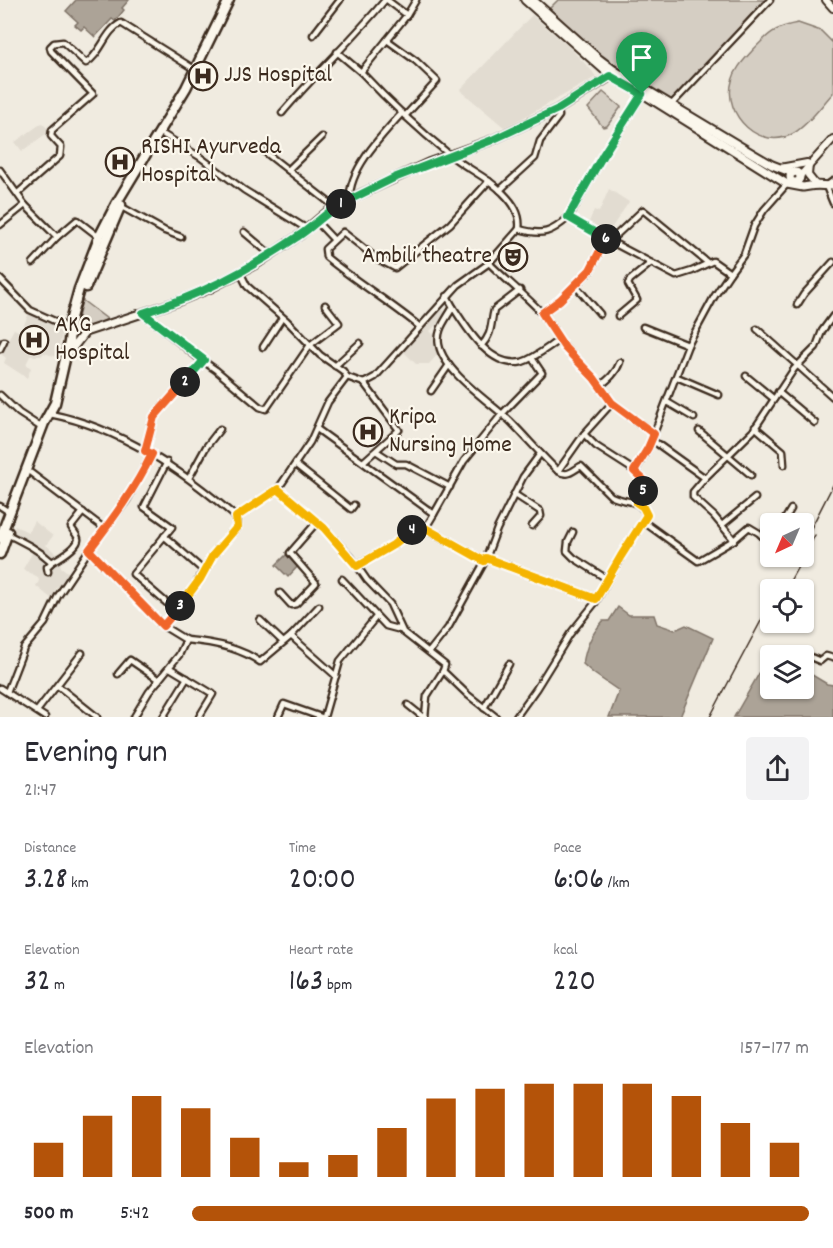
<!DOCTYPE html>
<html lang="en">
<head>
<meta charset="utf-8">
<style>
	:root { --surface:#fff; --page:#f2f2f3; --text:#2b2b33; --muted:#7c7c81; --accent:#b45309 }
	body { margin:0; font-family:Dekko,sans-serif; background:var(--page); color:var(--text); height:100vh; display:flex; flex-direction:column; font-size:22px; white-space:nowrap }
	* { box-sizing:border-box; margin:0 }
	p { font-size:20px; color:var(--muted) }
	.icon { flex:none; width:33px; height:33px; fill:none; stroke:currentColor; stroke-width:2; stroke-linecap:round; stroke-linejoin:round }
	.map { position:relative; height:717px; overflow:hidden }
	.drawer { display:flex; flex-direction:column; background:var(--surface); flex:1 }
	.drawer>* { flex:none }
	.needle { width:39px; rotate:224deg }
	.tools { position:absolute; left:760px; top:513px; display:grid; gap:12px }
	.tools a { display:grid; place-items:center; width:54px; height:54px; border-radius:6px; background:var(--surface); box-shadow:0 2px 4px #0004; font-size:30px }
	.pin { position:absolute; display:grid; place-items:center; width:51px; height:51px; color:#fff; margin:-62px -26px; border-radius:50% 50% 50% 0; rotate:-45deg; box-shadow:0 0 6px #0007 }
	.pin .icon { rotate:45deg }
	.km { position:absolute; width:30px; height:30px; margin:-15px; border-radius:50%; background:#222; color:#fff; font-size:16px; line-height:30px; text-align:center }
	.round { display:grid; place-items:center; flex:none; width:63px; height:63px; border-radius:6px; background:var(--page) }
	.overview { display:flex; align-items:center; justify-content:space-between; height:102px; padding:0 24px }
	h1 { font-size:33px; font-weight:600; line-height:45px }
	.figures { display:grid; grid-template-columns:repeat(3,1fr); gap:9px; height:102px; padding:6px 24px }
	.figures div { display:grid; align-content:center }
	.figures b { font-size:30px; font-weight:600 }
	.figures small { font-size:16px; font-weight:400 }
	.figures p { font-size:16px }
	.chart { height:168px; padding:12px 24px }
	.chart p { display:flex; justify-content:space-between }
	.chart svg { width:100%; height:108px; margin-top:6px; stroke:var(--accent); stroke-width:6 }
	ul { padding:0 24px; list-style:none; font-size:20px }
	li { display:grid; grid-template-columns:96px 72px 1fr; align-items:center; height:45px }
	li i { height:15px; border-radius:8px; background:var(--accent) }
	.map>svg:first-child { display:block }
	.built { fill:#e2dcd1 }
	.green { fill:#d5cec3; stroke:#887c70; stroke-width:1.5 }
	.water { fill:#aca397; stroke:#7f7367; stroke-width:1.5 }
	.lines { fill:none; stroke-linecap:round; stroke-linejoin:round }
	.minor-casing { stroke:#3b2a1e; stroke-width:9 }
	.tertiary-casing { stroke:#3b2a1e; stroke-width:10 }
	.secondary-casing { stroke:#3b2a1e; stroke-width:11 }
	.trunk-casing { stroke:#3b2a1e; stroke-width:13 }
	.minor { stroke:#fbf7ec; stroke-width:4.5 }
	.tertiary { stroke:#fbf7ec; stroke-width:6 }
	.secondary { stroke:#fbf7ec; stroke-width:7 }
	.trunk { stroke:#fbf7ec; stroke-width:8 }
	.rail { stroke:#3b2a1e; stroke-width:1.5 }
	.split-1-casing { stroke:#fff; stroke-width:12 }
	.split-2-casing { stroke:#fff; stroke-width:12 }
	.split-3-casing { stroke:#fff; stroke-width:12 }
	.split-4-casing { stroke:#fff; stroke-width:12 }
	.split-5-casing { stroke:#fff; stroke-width:12 }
	.split-6-casing { stroke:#fff; stroke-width:12 }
	.split-7-casing { stroke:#fff; stroke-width:12 }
	.split-1 { stroke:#22a559; stroke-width:8 }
	.split-2 { stroke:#22a559; stroke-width:8 }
	.split-3 { stroke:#f0652b; stroke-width:8 }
	.split-4 { stroke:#f5b400; stroke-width:8 }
	.split-5 { stroke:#f5b400; stroke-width:8 }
	.split-6 { stroke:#f0652b; stroke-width:8 }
	.split-7 { stroke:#22a559; stroke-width:8 }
	.labels { text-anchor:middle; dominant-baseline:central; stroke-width:4.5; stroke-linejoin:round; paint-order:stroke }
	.poi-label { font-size:24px; fill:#3b2a1e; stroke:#fbf7ec; text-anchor:start }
</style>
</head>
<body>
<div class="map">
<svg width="833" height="717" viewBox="0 0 833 717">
	<rect width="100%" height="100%" fill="#f0ebe0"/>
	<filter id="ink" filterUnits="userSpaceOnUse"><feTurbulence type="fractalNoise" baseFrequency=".0167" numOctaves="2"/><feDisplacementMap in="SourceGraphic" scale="12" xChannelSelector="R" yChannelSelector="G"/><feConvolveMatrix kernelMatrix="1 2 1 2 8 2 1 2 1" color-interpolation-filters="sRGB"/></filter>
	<g filter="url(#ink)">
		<g class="built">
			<path d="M532,15L570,48L592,71L596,77L505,128L460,90Z"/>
			<path d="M42,123L50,131L22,151L15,142Z"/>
			<path d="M609,189L629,202L608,233L589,222L594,210L599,212Z"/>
			<path d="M440,307L447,314L430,331L436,337L438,354L429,364H416L402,350Z"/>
			<path d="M29,313L63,329L57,357L44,353L41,356H30L26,364L31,368L27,378L4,363L6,358L0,353L14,329L21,332Z"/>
			<path d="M34,521L53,536L46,545L59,556L61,567L70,574L55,590L57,592L52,599L36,586L39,581L38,577L23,569L36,546L12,535L15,526L28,532Z"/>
		</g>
		<g class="green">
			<path d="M558,0H764L673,102L602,57L548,10Z"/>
			<path d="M798,23L821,31L833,43V93C821,106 809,124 794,133C761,153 722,115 732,81C735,69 744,60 752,51C768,34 775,27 798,23Z"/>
			<path d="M603,92L621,107L607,126L603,127L588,108Z"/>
			<path d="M82,300L107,319L74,336Z"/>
		</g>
		<g class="water">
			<path d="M76,0H129L122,8L124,10L115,21L112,19L95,37L84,27L81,30L75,25L78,22L66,11Z"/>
			<path d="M286,555L298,566L288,577L276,565Z"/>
			<path d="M618,607L629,615H654L657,624L675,630L686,625L713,638L680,717H609L619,691L593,673L583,664C586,646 591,635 603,621H609Z"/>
			<path d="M768,658H771V688H804V670L827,684L833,685V717H734Z"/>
		</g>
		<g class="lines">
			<g class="minor-casing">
				<g id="minor">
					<path d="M387,0L407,15"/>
					<path d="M416,0L407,15L361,72C389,102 419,130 450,155C467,169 488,177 503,193C513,203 521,214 519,229C543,236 551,233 569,217"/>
					<path d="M313,35L340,0"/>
					<path d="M387,40L416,61L437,81L405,116"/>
					<path d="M337,52L361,72"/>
					<path d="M671,105L770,0"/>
					<path d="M282,113C315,74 353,39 385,0"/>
					<path d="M164,135L200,157L244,190L307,229"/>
					<path d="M261,149L335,207"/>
					<path d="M0,170L25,205L57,237L77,220L99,237"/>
					<path d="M288,170L322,137"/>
					<path d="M833,181L826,186L833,203"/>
					<path d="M500,190L535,158L540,141L559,116L558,109"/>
					<path d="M18,193L60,156L61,147L51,136L52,130L93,94L51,51L50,47L54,43L63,42L86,63C101,54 105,31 121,23L194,69"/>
					<path d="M350,199C348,170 383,134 402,113"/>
					<path d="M120,206L165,231L181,237"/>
					<path d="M316,221L334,240"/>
					<path d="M0,225L25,205"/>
					<path d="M519,229L489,263C506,280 525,295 542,313L560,300L590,271L606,239L676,276L692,271L713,261L730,273L744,254L754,226L764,210L787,184"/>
					<path d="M244,232L270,254"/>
					<path d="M606,239L569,217L603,155L644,92"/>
					<path d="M610,241L643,210L708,263"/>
					<path d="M33,263L57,237"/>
					<path d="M240,272L247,286L287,321L320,355L343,371L347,377"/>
					<path d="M0,279L30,310L59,323L71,331"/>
					<path d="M575,285L600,314"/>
					<path d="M447,296L453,307C446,320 436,330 439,345C444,372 490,402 510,421C526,437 541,455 558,471C568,477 572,471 581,466L611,496C627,504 637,497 647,515L621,556L595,603L570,634L536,689L516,717"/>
					<path d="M797,305L804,294L833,262"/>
					<path d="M453,307C467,329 491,369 522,362C535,358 548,347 559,340"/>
					<path d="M143,313L196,356L216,370L260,407L266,409L310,345L339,323L325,305"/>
					<path d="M542,313L565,348L594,378L612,403L654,434"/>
					<path d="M618,316L637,300L628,284L630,280L651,263"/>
					<path d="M420,327C390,302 356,282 326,257L325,249L343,232L376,258L395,268L450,224L489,181"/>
					<path d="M643,327L688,345"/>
					<path d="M757,329L833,397"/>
					<path d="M481,346C493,333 490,326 494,310L520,290"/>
					<path d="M263,347L282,318"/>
					<path d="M0,349L4,341"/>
					<path d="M335,366L360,343"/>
					<path d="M746,376L774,399"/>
					<path d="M677,377L719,395"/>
					<path d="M600,386C609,379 616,373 620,362"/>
					<path d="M431,391L449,365"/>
					<path d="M778,392L815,423"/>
					<path d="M0,395L19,413L42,428"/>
					<path d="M667,402L694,418"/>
					<path d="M612,403L584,434L596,446L635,471"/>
					<path d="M50,414C121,428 182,470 236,517L278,489L310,442L328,402L347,377L364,383L375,377L458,285L489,263"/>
					<path d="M755,427L783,451L784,465"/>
					<path d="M317,429L434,514L464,461L502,414L542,373L532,358"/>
					<path d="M699,431L751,475"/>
					<path d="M652,440L705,478L693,492V497L714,516L734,540"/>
					<path d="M145,451L154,417L204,360"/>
					<path d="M376,451L396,464H406L450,487"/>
					<path d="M167,462L144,507L172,527L133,574L176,611"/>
					<path d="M363,462L399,430L364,383"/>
					<path d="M296,465L351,509L354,505"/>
					<path d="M558,471L584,434"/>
					<path d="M31,473L105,529"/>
					<path d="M189,478L206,447L220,429"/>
					<path d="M705,478L753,431L794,369L816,347L822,331L833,316"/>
					<path d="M278,489L324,528L351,557L367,580L390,604L403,632L445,665L443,671L468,695L496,717"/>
					<path d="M514,494L540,511L541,516L532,526"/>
					<path d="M637,503L648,484L635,471L648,449L688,345L714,297L730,273"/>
					<path d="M0,506L9,512"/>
					<path d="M644,522L698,561L734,540L749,527L759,533L768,542L771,538"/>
					<path d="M782,524L791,509"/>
					<path d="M722,525L755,498"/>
					<path d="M425,529L434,514"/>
					<path d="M573,532L568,542L567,551L574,558L607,579"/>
					<path d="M7,534C23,542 38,549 52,562L47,567L48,572"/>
					<path d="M164,536L204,571"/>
					<path d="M89,550L127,500L152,454"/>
					<path d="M486,558L596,599"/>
					<path d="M52,562C59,558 76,549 78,540C79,537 73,531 71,527L83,512"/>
					<path d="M357,565L393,545L418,524L485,561"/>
					<path d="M342,579L386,626L401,630"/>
					<path d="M280,593L291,605L296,604L316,583L290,553L317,522"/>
					<path d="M260,620L283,642"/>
					<path d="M163,626L189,595L213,555L237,527L236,517"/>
					<path d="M291,636L319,606"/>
					<path d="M186,640C211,642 239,647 260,662L291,636L336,676"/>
					<path d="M429,652L448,628L485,561L497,529L523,477L540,454"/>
					<path d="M801,653L820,661L826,656L833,658"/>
					<path d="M170,668L213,694L199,717"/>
					<path d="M118,674L130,660L159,680"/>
					<path d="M58,686L97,717"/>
					<path d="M0,688L45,717"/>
					<path d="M7,692L24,648L45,623L58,596L89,550L163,626L186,640L179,655L149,692L134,717"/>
					<path d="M408,705L423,717"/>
					<path d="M484,708L509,664"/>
					<path d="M37,711L82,653"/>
					<path d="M163,717L187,678"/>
					<path d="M278,717L284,704L321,717"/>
					<path d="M324,717L340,661L376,617"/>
					<path d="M425,717L427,696L443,671"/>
				</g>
			</g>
			<g class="tertiary-casing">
				<g id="tertiary">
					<path d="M826,0L833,8"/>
					<path d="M809,165L808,175L816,185"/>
					<path d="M780,168L807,163"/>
					<path d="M800,176L833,139"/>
				</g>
			</g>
			<g class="secondary-casing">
				<g id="secondary">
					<path d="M525,0L611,76L640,92L787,184L803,187L816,185"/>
					<path d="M533,0L599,59L615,71L753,154L772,165L793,173"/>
					<circle cx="795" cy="177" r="5"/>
					<path d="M813,185L833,186"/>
					<path d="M67,355L85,332L179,301L211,288L258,263L300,235L326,213L350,199L428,163L492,140L558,109L611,76L615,71"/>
				</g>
			</g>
			<g class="trunk-casing">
				<g id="trunk">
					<path d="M86,287L121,205"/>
					<path d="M0,538L44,423L55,403L69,342L71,318L79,289L99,237L116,204L186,88L229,0"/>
					<path d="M0,554L8,532"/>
				</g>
			</g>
			<use href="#minor" class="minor"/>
			<use href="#tertiary" class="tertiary"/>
			<use href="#secondary" class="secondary"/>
			<use href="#trunk" class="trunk"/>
			<g class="rail">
				<path d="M804,542L833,485"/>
				<path d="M804,556L815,535"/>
				<path d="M785,590L804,556"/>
				<path d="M710,717L771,602"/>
			</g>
		</g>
	</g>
	<g class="lines" filter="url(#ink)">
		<g class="split-1-casing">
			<path id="split-1" d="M341,204L394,178L492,140L558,109L610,76L642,94"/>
		</g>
		<g class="split-2-casing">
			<path id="split-2" d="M185,382L204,360L143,313C201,295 247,271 297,237C313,227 325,213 341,204"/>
		</g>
		<g class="split-3-casing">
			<path id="split-3" d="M180,606L163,626L89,550C113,519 135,489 152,454L145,451L154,417L185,382"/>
		</g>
		<g class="split-4-casing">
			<path id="split-4" d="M180,606L200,579L213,555L237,527L236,517L278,489L324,528L357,566L393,545L412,530"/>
		</g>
		<g class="split-5-casing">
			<path id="split-5" d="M412,530L418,524L484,561L486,558L596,599L621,556L647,515L643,507L637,503L643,491"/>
		</g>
		<g class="split-6-casing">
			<path id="split-6" d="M606,239L590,270L560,300L542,313L565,348L594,378L612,403L654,434L648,448L634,471L648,484L643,491"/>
		</g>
		<g class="split-7-casing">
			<path id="split-7" d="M606,239L568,217L603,155L642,94"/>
		</g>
		<use href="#split-1" class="split-1"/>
		<use href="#split-2" class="split-2"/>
		<use href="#split-3" class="split-3"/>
		<use href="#split-4" class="split-4"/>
		<use href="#split-5" class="split-5"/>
		<use href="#split-6" class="split-6"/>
		<use href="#split-7" class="split-7"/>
	</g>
	<defs>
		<g id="hospital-ring" transform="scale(1.5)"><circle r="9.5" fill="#fbf7ec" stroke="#3b2a1e" stroke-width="1.5"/><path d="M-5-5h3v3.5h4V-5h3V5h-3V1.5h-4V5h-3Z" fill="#3b2a1e"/></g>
		<g id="theatre-ring" transform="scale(1.5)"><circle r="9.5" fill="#fbf7ec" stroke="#3b2a1e" stroke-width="1.5"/><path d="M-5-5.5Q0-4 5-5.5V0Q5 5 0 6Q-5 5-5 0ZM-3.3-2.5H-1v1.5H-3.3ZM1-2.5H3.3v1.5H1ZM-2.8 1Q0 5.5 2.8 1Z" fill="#3b2a1e"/></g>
	</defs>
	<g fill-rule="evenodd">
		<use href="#hospital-ring" x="203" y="76"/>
		<use href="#hospital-ring" x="120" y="162"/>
		<use href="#theatre-ring" x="513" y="257"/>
		<use href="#hospital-ring" x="34" y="340"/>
		<use href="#hospital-ring" x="368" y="432"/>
	</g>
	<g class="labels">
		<g class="poi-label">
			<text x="224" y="76">JJS Hospital</text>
			<text x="141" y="148">RISHI Ayurveda<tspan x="141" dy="28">Hospital</tspan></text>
			<text x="492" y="257" text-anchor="end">Ambili theatre</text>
			<text x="55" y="326">AKG<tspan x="55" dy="28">Hospital</tspan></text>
			<text x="389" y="418">Kripa<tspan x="389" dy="28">Nursing Home</tspan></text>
		</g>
	</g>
</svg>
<div class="tools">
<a><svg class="needle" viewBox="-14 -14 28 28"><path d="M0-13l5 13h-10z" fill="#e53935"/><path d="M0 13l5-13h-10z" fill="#7c7c81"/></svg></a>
<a><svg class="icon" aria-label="locate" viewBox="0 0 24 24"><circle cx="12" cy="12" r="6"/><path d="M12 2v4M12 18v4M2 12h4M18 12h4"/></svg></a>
<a><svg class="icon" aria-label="layers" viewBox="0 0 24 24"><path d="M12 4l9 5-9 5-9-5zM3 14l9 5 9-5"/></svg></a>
</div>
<div class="pin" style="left:642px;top:94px;background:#1e9e55"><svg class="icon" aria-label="arrive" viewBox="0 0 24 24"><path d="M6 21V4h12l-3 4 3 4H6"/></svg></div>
<b class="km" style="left:341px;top:204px">1</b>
<b class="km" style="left:185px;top:382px">2</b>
<b class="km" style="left:180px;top:606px">3</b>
<b class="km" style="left:412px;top:530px">4</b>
<b class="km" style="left:643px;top:491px">5</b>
<b class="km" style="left:606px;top:239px">6</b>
</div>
<section class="drawer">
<div class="overview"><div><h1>Evening run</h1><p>21:47</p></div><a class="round"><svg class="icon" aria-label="share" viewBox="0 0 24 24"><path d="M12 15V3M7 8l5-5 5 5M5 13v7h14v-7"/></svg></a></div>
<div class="figures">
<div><p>Distance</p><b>3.28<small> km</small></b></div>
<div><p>Time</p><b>20:00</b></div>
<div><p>Pace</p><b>6:06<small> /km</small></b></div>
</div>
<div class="figures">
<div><p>Elevation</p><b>32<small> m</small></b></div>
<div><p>Heart rate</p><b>163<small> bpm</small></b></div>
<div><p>kcal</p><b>220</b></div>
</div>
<div class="chart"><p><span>Elevation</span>157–177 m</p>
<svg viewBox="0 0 160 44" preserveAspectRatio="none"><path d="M5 44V30M15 44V19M25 44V11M35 44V16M45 44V28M55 44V38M65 44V35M75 44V24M85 44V12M95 44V8M105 44V6M115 44V6M125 44V6M135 44V11M145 44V22M155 44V30"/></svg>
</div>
<ul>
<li><b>500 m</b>5:42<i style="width:100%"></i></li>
</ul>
</section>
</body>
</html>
